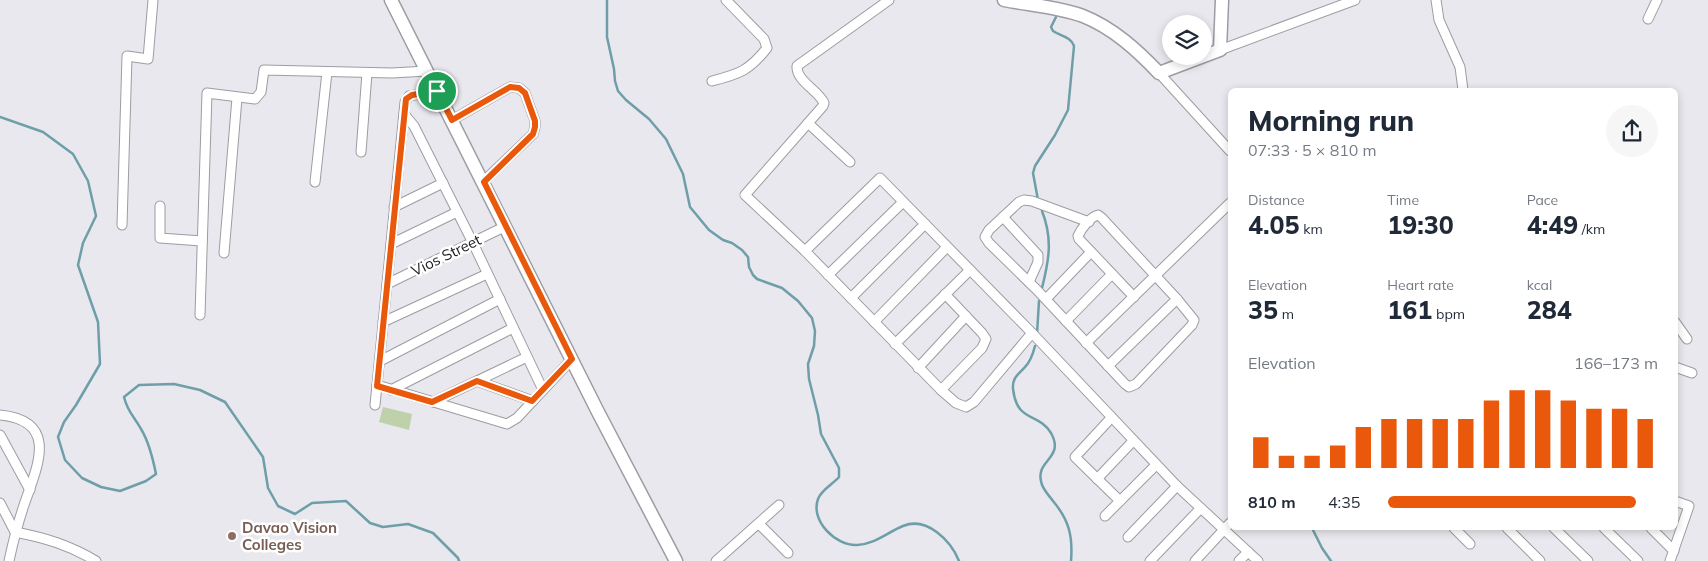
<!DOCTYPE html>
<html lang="en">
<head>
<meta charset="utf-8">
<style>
	:root { --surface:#fff; --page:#f6f6f7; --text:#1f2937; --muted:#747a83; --accent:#ea580c }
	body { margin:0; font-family:Mulish,sans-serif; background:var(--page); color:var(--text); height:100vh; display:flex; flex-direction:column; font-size:19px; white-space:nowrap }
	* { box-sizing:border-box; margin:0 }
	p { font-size:16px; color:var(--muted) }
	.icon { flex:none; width:28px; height:28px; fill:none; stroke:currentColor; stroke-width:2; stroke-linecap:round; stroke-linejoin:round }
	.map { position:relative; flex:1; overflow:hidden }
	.drawer { position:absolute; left:1228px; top:88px; width:450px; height:442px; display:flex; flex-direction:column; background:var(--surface); border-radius:8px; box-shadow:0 2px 8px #0003 }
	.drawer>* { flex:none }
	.buttons { position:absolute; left:1162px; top:15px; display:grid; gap:10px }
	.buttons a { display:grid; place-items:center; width:50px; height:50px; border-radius:50%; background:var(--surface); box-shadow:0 2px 8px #0003; font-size:25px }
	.pin { position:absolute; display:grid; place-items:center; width:42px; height:42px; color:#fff; margin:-21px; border:2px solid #fff; border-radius:50%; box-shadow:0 1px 5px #0007 }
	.round { display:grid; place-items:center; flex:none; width:52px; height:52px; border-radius:26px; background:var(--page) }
	.head { display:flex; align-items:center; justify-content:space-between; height:85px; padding:0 20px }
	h1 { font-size:28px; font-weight:800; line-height:38px }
	.figures { display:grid; grid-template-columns:repeat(3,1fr); gap:8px; height:85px; padding:5px 20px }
	.figures div { display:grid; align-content:center }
	.figures b { font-size:25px; font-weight:800 }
	.figures small { font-size:14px; font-weight:400 }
	.figures p { font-size:14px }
	.chart { height:140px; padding:10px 20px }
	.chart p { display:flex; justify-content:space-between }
	.chart svg { width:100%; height:90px; margin-top:5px; stroke:var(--accent); stroke-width:6 }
	ul { padding:0 20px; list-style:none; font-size:16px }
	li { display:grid; grid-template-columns:80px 60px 1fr; align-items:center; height:38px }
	li i { height:12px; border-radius:6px; background:var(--accent) }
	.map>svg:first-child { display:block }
	.green { fill:#bfd1aa }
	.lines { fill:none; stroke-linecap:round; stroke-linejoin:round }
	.stream { stroke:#6e9ea8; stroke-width:2.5 }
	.street-casing { stroke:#9d9ca2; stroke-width:11 }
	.secondary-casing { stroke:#9d9ca2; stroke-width:15 }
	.street { stroke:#fff; stroke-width:9 }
	.secondary { stroke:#fff; stroke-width:12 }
	.route-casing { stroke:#fff; stroke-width:10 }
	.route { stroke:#ea580c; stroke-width:6 }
	.education-dot { fill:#8d6e63; stroke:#fff; stroke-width:2 }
	.labels { text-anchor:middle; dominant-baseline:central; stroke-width:5; stroke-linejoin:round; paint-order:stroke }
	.street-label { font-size:15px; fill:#1b1b1d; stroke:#fff }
	.education-label { font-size:15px; font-weight:bold; fill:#785e54; stroke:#fff; text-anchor:start }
</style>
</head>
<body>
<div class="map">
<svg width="1708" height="561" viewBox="0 0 1708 561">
	<rect width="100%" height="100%" fill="#e8e8ee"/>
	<path class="green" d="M383,407L412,414L409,430L379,422Z"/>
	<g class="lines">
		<g class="stream">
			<path d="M607,0V37L614,69L615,81L618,91L626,100L649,119L666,139L683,174L690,207L709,230L723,240L732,243L742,250L748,257L749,267L753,275L757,279L782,288L798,301L812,318L815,331L814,346L808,364L809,379L818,415L821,434L839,468V477C833,484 821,490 818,499C810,521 836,546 857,545C875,544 888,532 903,526C927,516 951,541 959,561"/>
			<path d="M0,117L43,132L73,154L88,181L96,216L83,243L78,265L98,322L100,364L76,405L64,422L58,437L65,460L82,478L101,487L120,491L146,481L156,474C153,459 149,442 141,429C134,416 128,413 124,397L139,385L174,384L200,390L225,402L263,457L268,488L278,506L295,514L312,503L346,501L370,523L383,527L408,524L433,533L458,558L459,561"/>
			<path d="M1038,200L1033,173L1035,166L1055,135L1068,110L1074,46C1071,37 1061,36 1053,31L1051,27L1056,17"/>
			<path d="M1042,288C1049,260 1053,239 1042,211"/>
			<path d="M1037,334L1039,301"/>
			<path d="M1035,346C1033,354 1031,361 1025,367C1019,374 1012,377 1013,389C1017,423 1038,412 1051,433C1065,458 1036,460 1041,481C1042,489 1048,494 1053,501C1069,520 1073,536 1071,561"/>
			<path d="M1312,528L1322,548L1331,561"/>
		</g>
		<g class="street-casing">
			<g id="street">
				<path d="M889,0L797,66C796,81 818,90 824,103L823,106L745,195L805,251L941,390L956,403L966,407L974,402L1032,333"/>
				<path d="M1436,0L1439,20L1460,67L1463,90"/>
				<path d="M1648,19L1657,0"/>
				<path d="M1220,50L1355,0"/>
				<path d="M1159,73L1230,151"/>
				<path d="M712,81C739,74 749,71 767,48L764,39L726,0"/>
				<path d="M404,114L414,126L473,243L543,390"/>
				<path d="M452,120L510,87L519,88L525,93L535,121V127L533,134L483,182"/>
				<path d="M808,123L850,162"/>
				<path d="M361,152L367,73"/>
				<path d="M315,182L327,72"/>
				<path d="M160,206V238L202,241"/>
				<path d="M394,207L443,183"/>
				<path d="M1003,217L1038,255V262L1029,282"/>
				<path d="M1089,222L1032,201L1024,200L1019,202L989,230L985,237L989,243L1037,290L1125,384L1129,387L1136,384L1192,325L1194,320L1177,299L1102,218L1098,215C1090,217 1081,229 1078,236L1079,239L1134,297"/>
				<path d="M122,225L127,56L148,59L153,0"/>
				<path d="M391,244L457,212"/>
				<path d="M805,251L880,178L1032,333L1177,486L1258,561"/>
				<path d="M224,253L237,98"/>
				<path d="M828,275L903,202"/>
				<path d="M387,284L506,226"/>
				<path d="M851,298L925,224"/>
				<path d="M1046,299L1091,252"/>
				<path d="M200,315L207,93L255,99L261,92L264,70L392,73L427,71"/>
				<path d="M1066,321L1112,274"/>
				<path d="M383,322L487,274"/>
				<path d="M874,322L947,247"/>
				<path d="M1675,322L1687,339"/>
				<path d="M1086,343L1230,203"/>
				<path d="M895,344L970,270"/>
				<path d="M380,361L500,299"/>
				<path d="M1108,366L1177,299"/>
				<path d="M1675,367L1692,373"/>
				<path d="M918,368L966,316"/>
				<path d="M477,381L533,401"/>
				<path d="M377,385L507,424L517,418L572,359"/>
				<path d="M391,390L513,328"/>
				<path d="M941,390L982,348L986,339L982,333L945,294"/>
				<path d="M433,402L527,357"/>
				<path d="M375,405L405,102L409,96L437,91"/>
				<path d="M0,415C60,421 37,467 24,505C18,523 13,542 9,561"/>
				<path d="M1111,418L1075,457L1120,501"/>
				<path d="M0,435L30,490"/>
				<path d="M1097,479L1133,441"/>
				<path d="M0,503L15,532C46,538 69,545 96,561"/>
				<path d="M1105,516L1156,465"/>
				<path d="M759,524L788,553"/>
				<path d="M1454,528L1470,544"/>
				<path d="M1507,528L1540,561"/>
				<path d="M1554,528L1588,561"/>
				<path d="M1604,528L1638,561"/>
				<path d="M1651,528L1674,551"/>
				<path d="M1128,537L1177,486"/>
				<path d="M716,561L779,505"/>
				<path d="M1150,561L1200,509"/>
				<path d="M1195,561L1230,523"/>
				<path d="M1239,561L1248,552"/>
				<path d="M1670,561L1689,506L1675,501"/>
			</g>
		</g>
		<g class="secondary-casing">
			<g id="secondary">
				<path d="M391,0L598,412L676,561"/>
				<path d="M1004,0C1030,5 1059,7 1083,16C1113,28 1137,50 1159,73L1220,50L1222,0"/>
			</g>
		</g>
		<use href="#street" class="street"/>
		<use href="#secondary" class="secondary"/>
	</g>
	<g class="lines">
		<g class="route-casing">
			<path id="route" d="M510,87L519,88L525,93L535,121V127L533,134L484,182L572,359L532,401L477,381L432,402L377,386L406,99L412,95L437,91L452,120Z"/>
		</g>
		<use href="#route" class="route"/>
	</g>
	<circle class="education-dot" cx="232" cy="536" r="5"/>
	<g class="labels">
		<g class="street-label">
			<text transform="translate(446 255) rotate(-26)">Vios Street</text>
		</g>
		<g class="education-label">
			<text x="242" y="527">Davao Vision<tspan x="242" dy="17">Colleges</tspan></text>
		</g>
	</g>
</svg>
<div class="buttons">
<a><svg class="icon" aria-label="layers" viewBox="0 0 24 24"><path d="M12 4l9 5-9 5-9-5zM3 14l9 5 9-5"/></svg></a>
</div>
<div class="pin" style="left:437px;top:91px;background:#1e9e55"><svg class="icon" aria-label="arrive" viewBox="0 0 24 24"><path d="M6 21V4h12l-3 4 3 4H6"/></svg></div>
<section class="drawer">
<div class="head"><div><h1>Morning run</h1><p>07:33 · 5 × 810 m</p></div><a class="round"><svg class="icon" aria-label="share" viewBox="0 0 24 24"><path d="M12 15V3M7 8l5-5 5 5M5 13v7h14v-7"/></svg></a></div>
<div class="figures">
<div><p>Distance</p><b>4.05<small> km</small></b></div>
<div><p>Time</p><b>19:30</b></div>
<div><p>Pace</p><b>4:49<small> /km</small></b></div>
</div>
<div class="figures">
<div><p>Elevation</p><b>35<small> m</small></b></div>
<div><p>Heart rate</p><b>161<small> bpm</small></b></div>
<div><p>kcal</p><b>284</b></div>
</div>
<div class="chart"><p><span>Elevation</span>166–173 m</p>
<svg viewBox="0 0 160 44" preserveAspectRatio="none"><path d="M5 44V29M15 44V38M25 44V38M35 44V33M45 44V24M55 44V20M65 44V20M75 44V20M85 44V20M95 44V11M105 44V6M115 44V6M125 44V11M135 44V15M145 44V15M155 44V20"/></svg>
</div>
<ul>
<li><b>810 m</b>4:35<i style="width:92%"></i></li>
</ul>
</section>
</div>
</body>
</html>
